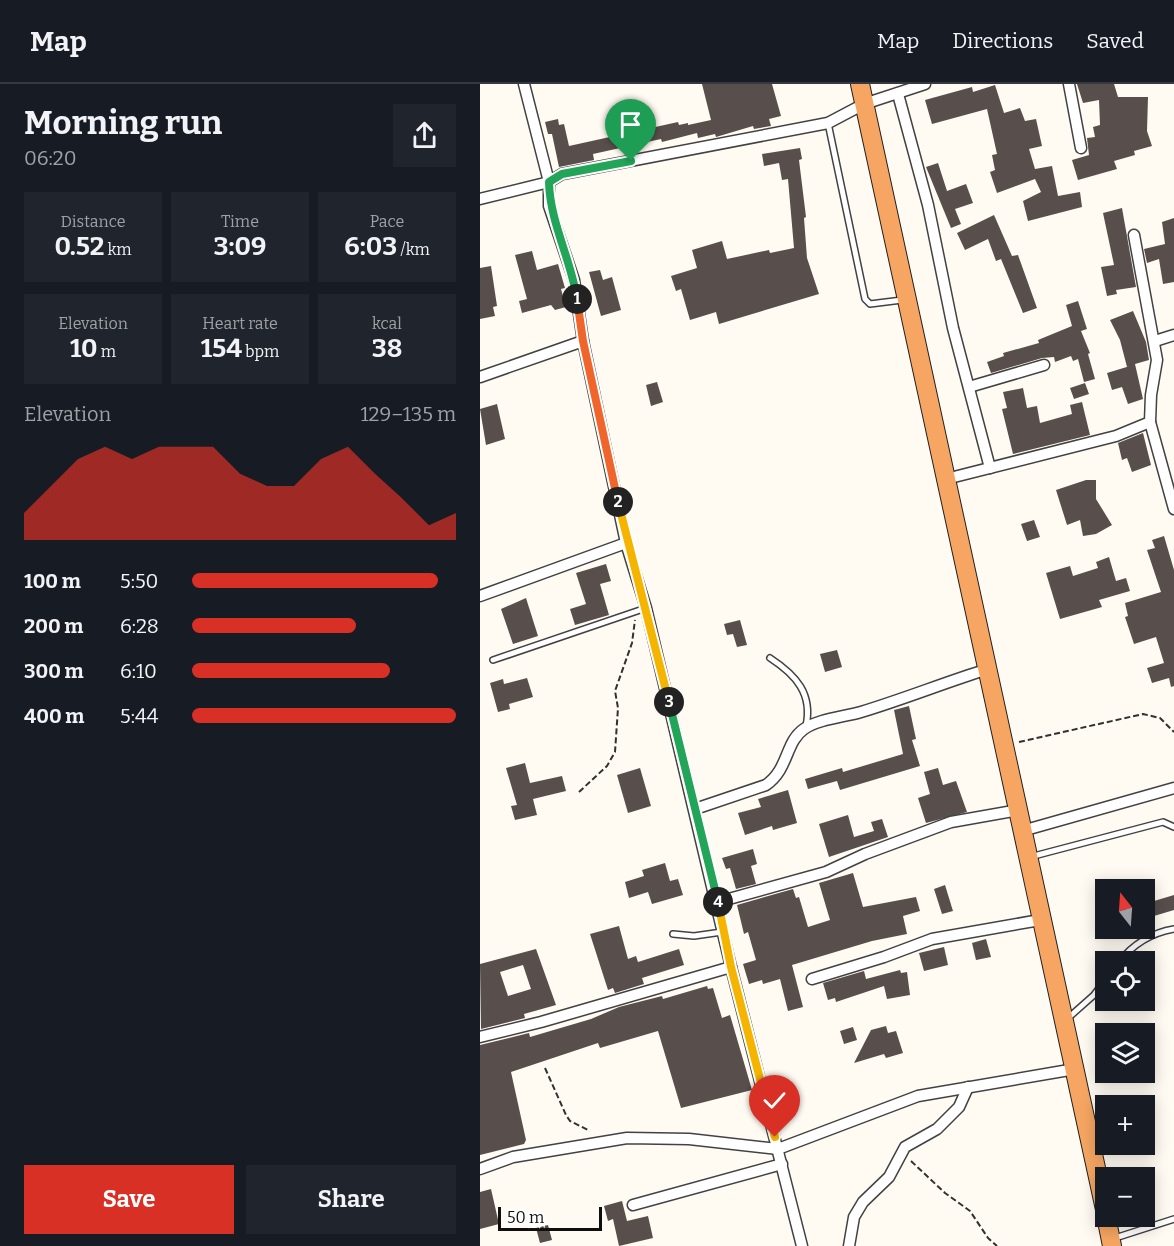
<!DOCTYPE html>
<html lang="en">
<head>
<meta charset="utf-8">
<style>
	:root { --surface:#171b24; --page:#20242c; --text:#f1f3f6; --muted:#9ea1a6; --line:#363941; --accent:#d93025 }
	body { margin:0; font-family:Bitter,serif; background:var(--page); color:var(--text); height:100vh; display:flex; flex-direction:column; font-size:22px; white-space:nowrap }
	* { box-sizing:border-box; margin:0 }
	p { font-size:20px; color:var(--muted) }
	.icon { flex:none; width:33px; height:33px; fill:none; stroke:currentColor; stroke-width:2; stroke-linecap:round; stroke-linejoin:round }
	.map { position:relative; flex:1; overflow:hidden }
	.sheet { display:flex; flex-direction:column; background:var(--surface); width:480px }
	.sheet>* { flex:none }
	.needle { width:39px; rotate:343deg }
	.buttons { position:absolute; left:615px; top:795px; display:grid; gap:12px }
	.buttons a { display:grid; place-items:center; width:60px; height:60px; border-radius:0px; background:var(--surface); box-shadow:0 3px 15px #0003; font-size:30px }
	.scale { position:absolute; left:18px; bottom:15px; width:104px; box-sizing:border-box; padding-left:6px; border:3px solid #0f0f0f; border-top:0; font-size:16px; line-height:21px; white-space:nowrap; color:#0f0f0f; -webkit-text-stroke:4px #fff; paint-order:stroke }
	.pin { position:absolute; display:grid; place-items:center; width:51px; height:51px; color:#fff; margin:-62px -26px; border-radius:50% 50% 50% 0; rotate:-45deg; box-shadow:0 0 6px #0007 }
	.pin .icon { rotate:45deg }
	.km { position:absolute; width:30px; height:30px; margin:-15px; border-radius:50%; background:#222; color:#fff; font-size:16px; line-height:30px; text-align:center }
	.round { display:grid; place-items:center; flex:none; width:63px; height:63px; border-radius:0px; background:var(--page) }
	.head { display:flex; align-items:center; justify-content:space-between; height:102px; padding:0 24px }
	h1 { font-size:33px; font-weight:700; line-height:45px }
	.metrics { display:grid; grid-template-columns:repeat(3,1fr); gap:9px; height:102px; padding:6px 24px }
	.metrics div { display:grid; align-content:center; border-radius:0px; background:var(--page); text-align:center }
	.metrics b { font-size:26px; font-weight:700 }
	.metrics small { font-size:16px; font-weight:400 }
	.metrics p { font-size:16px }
	.chart { height:168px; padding:12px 24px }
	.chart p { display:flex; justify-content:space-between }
	.chart svg { width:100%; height:108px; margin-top:6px; fill:var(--accent); opacity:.7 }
	.button { display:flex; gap:12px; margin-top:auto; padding:12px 24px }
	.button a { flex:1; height:69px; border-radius:0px; background:var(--accent); color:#fff; font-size:24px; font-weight:700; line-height:69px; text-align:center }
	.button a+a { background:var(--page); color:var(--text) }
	ul { padding:0 24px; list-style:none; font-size:20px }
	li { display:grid; grid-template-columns:96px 72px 1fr; align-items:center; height:45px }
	li i { height:15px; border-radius:8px; background:var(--accent) }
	header { display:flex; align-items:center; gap:36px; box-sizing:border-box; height:84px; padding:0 30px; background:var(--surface); border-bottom:2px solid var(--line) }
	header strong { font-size:28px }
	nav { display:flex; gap:33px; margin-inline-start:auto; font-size:21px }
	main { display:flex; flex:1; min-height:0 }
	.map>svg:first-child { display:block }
	.building { fill:#584f4c; fill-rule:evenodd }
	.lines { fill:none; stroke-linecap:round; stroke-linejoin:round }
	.service-casing { stroke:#424242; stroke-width:8 }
	.minor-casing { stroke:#424242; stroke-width:13 }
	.trunk-casing { stroke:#202020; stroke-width:20 }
	.path { stroke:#313131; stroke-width:2; stroke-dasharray:6 3; stroke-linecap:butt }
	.service { stroke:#fff; stroke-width:5 }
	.minor { stroke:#fff; stroke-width:10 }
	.trunk { stroke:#f6a662; stroke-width:18 }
	.split-1-casing { stroke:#fff; stroke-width:12 }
	.split-2-casing { stroke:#fff; stroke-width:12 }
	.split-3-casing { stroke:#fff; stroke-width:12 }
	.split-4-casing { stroke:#fff; stroke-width:12 }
	.split-5-casing { stroke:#fff; stroke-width:12 }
	.split-1 { stroke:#22a559; stroke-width:8 }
	.split-2 { stroke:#f0652b; stroke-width:8 }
	.split-3 { stroke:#f5b400; stroke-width:8 }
	.split-4 { stroke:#22a559; stroke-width:8 }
	.split-5 { stroke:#f5b400; stroke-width:8 }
</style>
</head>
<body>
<header>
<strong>Map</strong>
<nav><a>Map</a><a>Directions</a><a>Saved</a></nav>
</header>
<main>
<section class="sheet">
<div class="head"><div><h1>Morning run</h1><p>06:20</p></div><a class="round"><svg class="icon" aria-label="share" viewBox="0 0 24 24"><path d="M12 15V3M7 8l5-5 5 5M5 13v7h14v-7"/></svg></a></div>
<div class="metrics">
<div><p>Distance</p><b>0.52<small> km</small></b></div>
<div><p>Time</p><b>3:09</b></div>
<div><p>Pace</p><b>6:03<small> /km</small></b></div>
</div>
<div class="metrics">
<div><p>Elevation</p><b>10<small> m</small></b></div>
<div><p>Heart rate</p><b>154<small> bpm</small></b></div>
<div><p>kcal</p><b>38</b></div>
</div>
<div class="chart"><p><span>Elevation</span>129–135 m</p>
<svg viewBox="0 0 160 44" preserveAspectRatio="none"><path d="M0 44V33L10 22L20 11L30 6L40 11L50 6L60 6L70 6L80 17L90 22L100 22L110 11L120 6L130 17L140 27L150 38L160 33V44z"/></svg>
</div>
<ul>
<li><b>100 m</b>5:50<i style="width:93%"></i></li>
<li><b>200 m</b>6:28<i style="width:62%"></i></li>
<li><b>300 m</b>6:10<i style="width:75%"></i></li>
<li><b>400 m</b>5:44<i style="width:100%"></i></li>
</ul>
<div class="button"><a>Save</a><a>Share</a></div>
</section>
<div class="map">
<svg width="694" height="1162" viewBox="0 0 694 1162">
	<rect width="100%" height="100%" fill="#fffbf2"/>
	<g class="building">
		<path d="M222,0H292L301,32L289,35L291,42L274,45L273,42L236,53L235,50L218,54L217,49L182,58L181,55L113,70L114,76L79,83L72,50H68L65,38L78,35L79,41L84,40L89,62L198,38L199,41L208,39V41L231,36Z"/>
		<path d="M597,0H634L638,13H668L667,47L672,62L654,67L655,71L634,77L637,85L598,96L592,76L609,71L607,54L615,53L613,43L620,41L619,16L603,19Z"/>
		<path d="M515,1L524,29L540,24L545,37L556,35L562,62L549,65L555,85L572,82L578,112L600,108L602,123L548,137L543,117L561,108L555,95L517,109L510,88L515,86L512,71L517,70L507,25L452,40L445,16L492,3L493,8Z"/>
		<path d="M320,64L322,75L319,76L326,133L324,134L327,174L339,210L239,240L236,228L210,236L201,205L196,207L191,192L217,184L212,166L242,157L247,175L289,166L290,169L314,164L308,95L302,96L299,79L284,82L282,70Z"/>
		<path d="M458,79L467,107L486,100L493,119L475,125L481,140L471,144L446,83Z"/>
		<path d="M642,124L656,203L636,206L637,210L627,212L621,183L634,181L623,129Z"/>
		<path d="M514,131L532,172L538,171L557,224L543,229L521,175L516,177L508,155L485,166L477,149Z"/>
		<path d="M694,134V198L683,200L679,175L667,179L664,165L685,160L682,138Z"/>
		<path d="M52,167L57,186L78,180L85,204L81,205L86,223L75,226L71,221L42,229L39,217L47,215L35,171Z"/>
		<path d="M11,182L17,222L13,223L15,232L0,235V184Z"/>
		<path d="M120,186L123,196L132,193L141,226L121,232L109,188Z"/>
		<path d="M598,217L607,245L601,247L610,269L608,270L615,295L604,298L598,275L593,277L591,272L575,278L574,273L562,274L511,289L507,278L524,272L523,269L559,259L558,256L592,242L586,221Z"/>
		<path d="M653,227L666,258L669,276L655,280L663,315L648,320L642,303L632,306L627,289L650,282L647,283L640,256L630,236Z"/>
		<path d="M177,298L183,318L171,322L166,301Z"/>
		<path d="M605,299L609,310L594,315L590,304Z"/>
		<path d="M543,304L547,324L557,322L560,339L592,330L590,321L602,318L610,351L533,370L522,325L527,324L523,308Z"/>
		<path d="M17,320L25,355L6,361L0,325Z"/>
		<path d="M663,349L671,381L652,388L647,374L642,376L638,359Z"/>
		<path d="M606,396H616V415L632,441L616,450L603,452L600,436L587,441L576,406Z"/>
		<path d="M554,436L560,453L547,457L541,440Z"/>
		<path d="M684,452L694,486V602L691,603L689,594L672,599L667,584L684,579L676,553L654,560L645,533L648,532L645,519L681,508L667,466L675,464L672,456Z"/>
		<path d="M629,473L636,497L646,494L650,507L619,516L622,523L580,535L566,489L590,482L593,492L618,484L616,478Z"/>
		<path d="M126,480L131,497L120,500L129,531L95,541L90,525L106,520L96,489Z"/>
		<path d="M46,514L58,552L33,560L21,525Z"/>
		<path d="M260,536L267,561L257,563L253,550L247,551L244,540Z"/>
		<path d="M357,566L362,583L345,588L340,570Z"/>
		<path d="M47,594L53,613L29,620L30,625L18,628L10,599L23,595L24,600Z"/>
		<path d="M429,622L436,655L432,656L440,682L360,706L357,697L328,705L325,695L362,684L363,688L423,670L414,626Z"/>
		<path d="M45,679L50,699L82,692L86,707L53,715L57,731L35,736L31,722L37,721L26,684Z"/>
		<path d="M160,684L171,722L148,729L137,691Z"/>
		<path d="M458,684L463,701L476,697L487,728L446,739L438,714L450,710L444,688Z"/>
		<path d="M308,706L317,739L293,746L292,742L265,751L258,729L281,723L278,715Z"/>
		<path d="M368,731L374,753L394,747L391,738L402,735L408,753L349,773L339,740Z"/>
		<path d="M273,765L277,780L271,782L276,800L256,805L250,784L246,785L242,774Z"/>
		<path d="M185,779L190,797L198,795L203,811L172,820L168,808L149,814L145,798L164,792L162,786Z"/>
		<path d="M373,789L383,823L436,813L440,827L423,832L427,850L392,857L312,881L323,923L308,927L300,895L283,900L282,896L269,900L263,880L276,876L268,848L264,850L257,821L313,805L316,814L319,813L328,843L350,836L339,799Z"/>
		<path d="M465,801L473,827L462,830L454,805Z"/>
		<path d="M694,811V826L664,835V820Z"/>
		<path d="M139,842L148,875L156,872L158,878L199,865L204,881L162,894L164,900L135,909L133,904L128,906L110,850Z"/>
		<path d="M506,855L511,873L496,876L492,859Z"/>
		<path d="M464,863L468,881L444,887L439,869Z"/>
		<path d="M56,865L76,921L44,930L45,934L1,945L0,880ZM43,881L51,905L28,912L20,888Z"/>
		<path d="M420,886L421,889L427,888L430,911L407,915L404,902L356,918L355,914L348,916L343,899L384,887L386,895Z"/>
		<path d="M227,902L228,905L233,904L242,934L250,931L272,1006L201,1024L178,947L120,964L118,959L31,988L46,1056L44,1060L0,1071V961L49,949L50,953L111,935L139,923L182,912L183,915Z"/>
		<path d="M406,942L408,949L416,947L423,969L406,974L404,970L374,979L391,946Z"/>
		<path d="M373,943L377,956L364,960L360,947Z"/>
		<path d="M11,1105L19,1140L0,1145V1108Z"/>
		<path d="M142,1117L147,1137L168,1132L173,1154L139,1162L133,1135L128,1137L124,1122Z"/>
		<path d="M68,1141L72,1156L60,1159L56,1144Z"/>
	</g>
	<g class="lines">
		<g class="service-casing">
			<g id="service">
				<path d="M348,39L385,215L390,220L422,216"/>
				<path d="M290,574C316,591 333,610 326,642"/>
				<path d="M13,576L166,524"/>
				<path d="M550,773L683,738L694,743"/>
				<path d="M193,850L214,852L242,848"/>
				<path d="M639,878C654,859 671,849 694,845"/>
				<path d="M588,934L614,911L626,895"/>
				<path d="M635,1154L694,1135"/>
			</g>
		</g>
		<g class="minor-casing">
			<g id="minor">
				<path d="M589,0L601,64"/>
				<path d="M418,10L448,121L473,244L510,384"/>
				<path d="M0,115L69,98L44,0"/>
				<path d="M675,257L694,251"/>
				<path d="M0,293L103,257"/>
				<path d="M489,303L564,281"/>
				<path d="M670,338L694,425"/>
				<path d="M466,395L636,352L670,338L671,311L677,276L654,151"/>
				<path d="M0,512L146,459"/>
				<path d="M215,725L286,701C309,685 305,658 324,645C338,635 364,633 381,628C424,615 466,598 508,585"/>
				<path d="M542,747L694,704"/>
				<path d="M238,818L346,788L385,770L471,738L539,726"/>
				<path d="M332,895L404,873L452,855L560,836"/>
				<path d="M0,953L61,938L251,883"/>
				<path d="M0,1085L33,1073L147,1054L209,1055L298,1065L438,1012L595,985"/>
				<path d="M153,1121L302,1080"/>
				<path d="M322,1162L251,883L166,524L146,459L103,257L94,196L69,122V98L82,90L348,39L384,20L445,0"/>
				<path d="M369,1162L374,1133L383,1118L409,1093L425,1063L457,1045L479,1023L488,1003"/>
			</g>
		</g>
		<g class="trunk-casing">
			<g id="trunk">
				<path d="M380,0L626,1130"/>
				<path d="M626,1132L632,1162"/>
			</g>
		</g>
		<g class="path">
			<path d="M539,658L663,630L680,634L694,648"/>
			<path d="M99,708L127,682L135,668L138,624L135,607L152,559L155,536"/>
			<path d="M65,984L86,1031L90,1037L110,1047"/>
			<path d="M431,1077L465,1109L490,1127L508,1154L517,1162"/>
		</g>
		<use href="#service" class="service"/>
		<use href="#minor" class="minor"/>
		<use href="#trunk" class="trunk"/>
	</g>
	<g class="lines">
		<g class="split-1-casing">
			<path id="split-1" d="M97,215C91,175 70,139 69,98L82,90L151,77"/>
		</g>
		<g class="split-2-casing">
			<path id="split-2" d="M97,215L103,257L138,418"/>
		</g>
		<g class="split-3-casing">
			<path id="split-3" d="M138,418L189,618"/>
		</g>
		<g class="split-4-casing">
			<path id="split-4" d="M189,618L238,818"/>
		</g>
		<g class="split-5-casing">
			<path id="split-5" d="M238,818L251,883L295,1053"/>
		</g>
		<use href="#split-1" class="split-1"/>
		<use href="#split-2" class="split-2"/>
		<use href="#split-3" class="split-3"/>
		<use href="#split-4" class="split-4"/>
		<use href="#split-5" class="split-5"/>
	</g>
</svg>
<div class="buttons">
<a><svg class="needle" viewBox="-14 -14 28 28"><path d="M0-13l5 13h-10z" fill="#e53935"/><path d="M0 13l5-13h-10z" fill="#9ea1a6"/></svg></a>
<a><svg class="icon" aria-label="locate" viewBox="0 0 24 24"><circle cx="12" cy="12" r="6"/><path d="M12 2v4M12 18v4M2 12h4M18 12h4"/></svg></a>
<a><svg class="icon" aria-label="layers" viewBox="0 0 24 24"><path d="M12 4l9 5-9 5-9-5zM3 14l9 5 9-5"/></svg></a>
<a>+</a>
<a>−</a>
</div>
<div class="scale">50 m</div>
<div class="pin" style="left:151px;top:77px;background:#1e9e55"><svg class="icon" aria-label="arrive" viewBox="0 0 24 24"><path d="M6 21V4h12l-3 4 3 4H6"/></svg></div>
<div class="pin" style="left:295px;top:1053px;background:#d93025"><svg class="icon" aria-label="check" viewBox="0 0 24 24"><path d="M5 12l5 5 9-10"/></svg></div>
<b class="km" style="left:97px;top:215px">1</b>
<b class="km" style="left:138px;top:418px">2</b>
<b class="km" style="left:189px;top:618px">3</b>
<b class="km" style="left:238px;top:818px">4</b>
</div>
</main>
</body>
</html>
